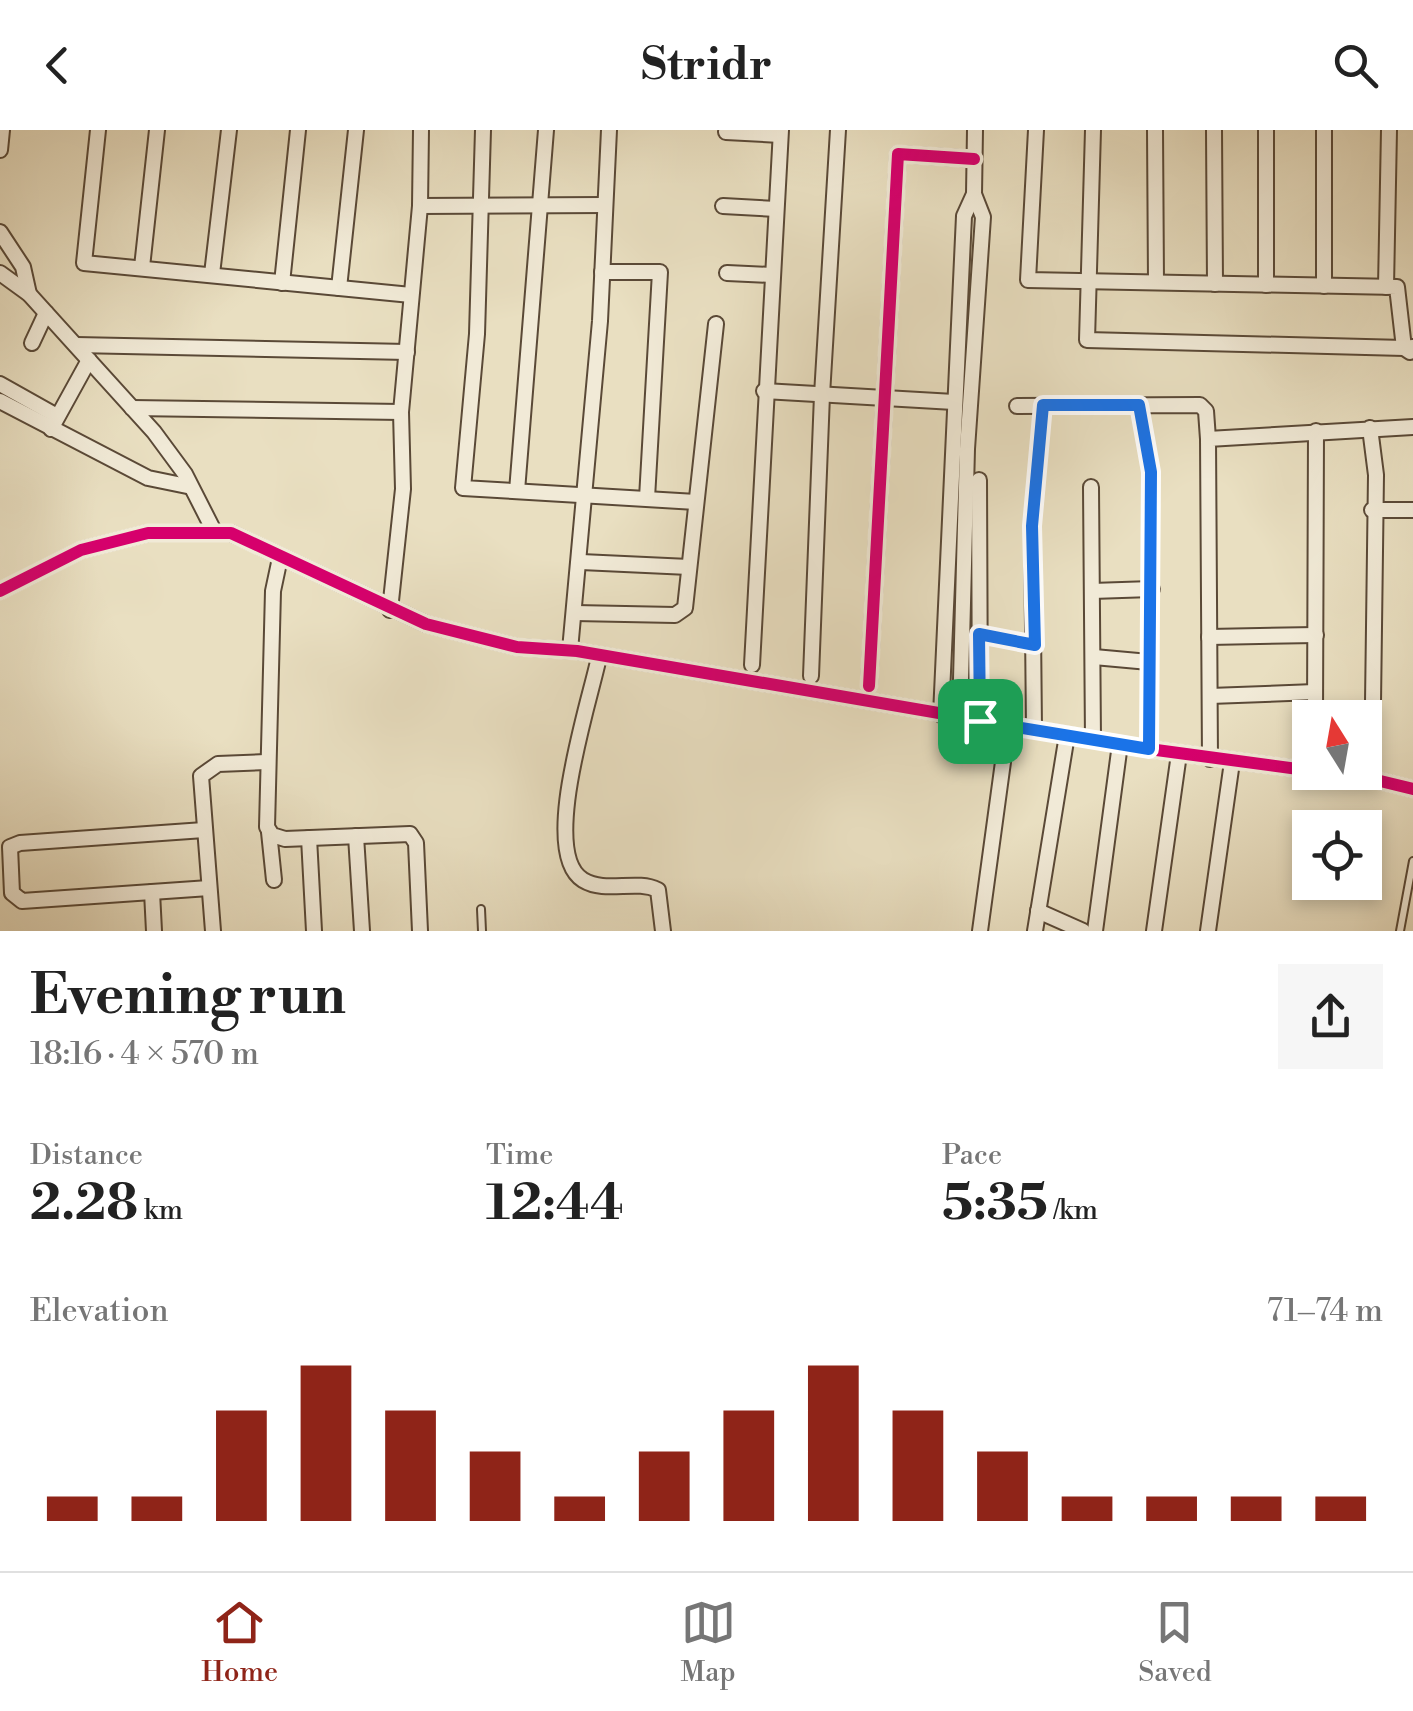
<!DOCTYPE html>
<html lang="en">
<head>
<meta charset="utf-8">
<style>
	:root { --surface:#fff; --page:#f6f6f6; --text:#222; --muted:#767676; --line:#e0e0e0; --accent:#8f2418 }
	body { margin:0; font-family:"Libre Bodoni",serif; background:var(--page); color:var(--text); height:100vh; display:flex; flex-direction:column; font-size:38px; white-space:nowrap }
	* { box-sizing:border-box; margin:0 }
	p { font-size:32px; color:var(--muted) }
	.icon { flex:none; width:55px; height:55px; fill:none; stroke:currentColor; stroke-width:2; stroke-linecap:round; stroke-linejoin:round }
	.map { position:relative; height:801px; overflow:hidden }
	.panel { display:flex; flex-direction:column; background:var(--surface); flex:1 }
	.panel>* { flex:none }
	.needle { width:65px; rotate:349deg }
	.buttons { position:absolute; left:1292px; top:570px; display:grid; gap:20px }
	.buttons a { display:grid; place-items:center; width:90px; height:90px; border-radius:0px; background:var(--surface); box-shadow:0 5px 15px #0003; font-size:50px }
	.pin { position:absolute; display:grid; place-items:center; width:85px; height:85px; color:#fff; margin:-42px; border-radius:20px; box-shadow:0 5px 15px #0006 }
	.round { display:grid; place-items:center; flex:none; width:105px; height:105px; border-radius:0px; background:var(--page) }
	.overview { display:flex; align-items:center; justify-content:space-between; height:170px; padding:0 30px }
	h1 { font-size:55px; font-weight:800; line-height:75px }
	.stats { display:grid; grid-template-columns:repeat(3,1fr); gap:15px; height:170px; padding:10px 30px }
	.stats div { display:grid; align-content:center }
	.stats b { font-size:50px; font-weight:800 }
	.stats small { font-size:28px; font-weight:400 }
	.stats p { font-size:28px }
	.chart { height:280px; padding:20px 30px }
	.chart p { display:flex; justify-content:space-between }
	.chart svg { width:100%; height:180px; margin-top:10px; stroke:var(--accent); stroke-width:6 }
	header { display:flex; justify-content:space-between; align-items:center; height:130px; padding:0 30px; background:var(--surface); font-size:45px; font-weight:800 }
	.menu { display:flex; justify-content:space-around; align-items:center; height:140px; border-top:2px solid var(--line); background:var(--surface); font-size:28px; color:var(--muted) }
	.menu a { display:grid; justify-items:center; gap:5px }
	.menu .active { color:var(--accent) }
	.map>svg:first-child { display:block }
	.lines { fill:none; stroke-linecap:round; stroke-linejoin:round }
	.lane-casing { stroke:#5a4937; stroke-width:10 }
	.street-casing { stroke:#5a4937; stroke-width:18 }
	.lane { stroke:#f1ead7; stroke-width:6 }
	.street { stroke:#f1ead7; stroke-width:14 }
	.cycleway-casing { stroke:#f1ead7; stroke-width:19 }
	.cycleway { stroke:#d6006c; stroke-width:12 }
	.route-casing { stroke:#fff; stroke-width:20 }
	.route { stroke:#1a73e8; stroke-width:12 }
</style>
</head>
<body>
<header><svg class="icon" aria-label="back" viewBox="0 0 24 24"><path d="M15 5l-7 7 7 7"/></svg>Stridr<svg class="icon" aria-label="search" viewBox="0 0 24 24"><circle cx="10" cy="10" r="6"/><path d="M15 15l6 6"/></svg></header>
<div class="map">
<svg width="1413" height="801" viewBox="0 0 1413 801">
	<rect width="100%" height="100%" fill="#e9dfc1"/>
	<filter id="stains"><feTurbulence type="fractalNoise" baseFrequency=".002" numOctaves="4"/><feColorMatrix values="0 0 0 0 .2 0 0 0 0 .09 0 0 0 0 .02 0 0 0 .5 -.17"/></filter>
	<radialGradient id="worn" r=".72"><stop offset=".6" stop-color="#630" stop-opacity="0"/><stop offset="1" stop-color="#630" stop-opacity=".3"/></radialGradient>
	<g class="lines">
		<g class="lane-casing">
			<g id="lane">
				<path d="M481,779L482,801"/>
				<path d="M1400,801L1413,731"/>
			</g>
		</g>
		<g class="street-casing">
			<g id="street">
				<path d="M98,0L84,133L411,165"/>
				<path d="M483,0L477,204L463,358L696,372"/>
				<path d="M1036,0L1028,150L1397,157L1404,218L1413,217"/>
				<path d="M1093,0L1087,210L1404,218L1410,222"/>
				<path d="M1155,0L1156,152"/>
				<path d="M1214,0L1215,154"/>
				<path d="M1266,0V155"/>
				<path d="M1324,0V156"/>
				<path d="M726,2L780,5"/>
				<path d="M0,20L2,0"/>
				<path d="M420,76L605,75"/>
				<path d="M723,76L776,79"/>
				<path d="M0,102L23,137L29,164"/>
				<path d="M142,137L157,0"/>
				<path d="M602,142H660L647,368"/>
				<path d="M0,143L29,164L154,302L185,344L215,403"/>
				<path d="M727,143L772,145"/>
				<path d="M212,144L229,0"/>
				<path d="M282,153L298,0"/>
				<path d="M1386,157L1389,0"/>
				<path d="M339,158L356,0"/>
				<path d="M32,213L46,183"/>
				<path d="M76,215L407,222"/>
				<path d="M0,254L57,286"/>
				<path d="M764,261L954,272"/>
				<path d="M0,271L148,348L187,356"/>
				<path d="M1139,275L1151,342L1149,619"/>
				<path d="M1017,276L1200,275L1206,281L1208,309"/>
				<path d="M132,278L401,282"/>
				<path d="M1370,298L1376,345L1372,649"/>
				<path d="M51,299L89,230"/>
				<path d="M979,350L980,591"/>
				<path d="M1091,357L1093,610"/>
				<path d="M517,361L546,0"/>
				<path d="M1372,380H1413"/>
				<path d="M280,428L273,461L267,697L272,705L285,709L410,704L416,713L420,801"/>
				<path d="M581,432L689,437"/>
				<path d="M0,461L81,420L148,403H231L426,494L517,517L577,521L1149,619L1372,649L1413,659"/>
				<path d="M1092,461L1152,459"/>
				<path d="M390,480L403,359L401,282L420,76L421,0"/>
				<path d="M575,483L675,485L685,478L716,194"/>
				<path d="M979,504L1035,515"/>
				<path d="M1209,507L1316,505"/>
				<path d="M570,520L600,191L609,0"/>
				<path d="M599,527C590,571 539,723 583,750C606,764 635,749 658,760L663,801"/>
				<path d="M1094,527L1149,532"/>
				<path d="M752,535L781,0"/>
				<path d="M811,546L822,265L838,0"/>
				<path d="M869,556L898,24L974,29"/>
				<path d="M1210,566L1315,562"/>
				<path d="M941,585L964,86L974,64L975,0"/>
				<path d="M960,588L967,319L983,87L974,64"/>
				<path d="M1315,588L1316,301"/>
				<path d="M1034,600L1032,396L1043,275"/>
				<path d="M1210,629L1208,309L1413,297"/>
				<path d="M204,700L20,713L10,717L12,763L22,771L209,758"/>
				<path d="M269,702L274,750"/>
				<path d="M356,706L362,801"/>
				<path d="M309,708L314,801"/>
				<path d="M152,762L154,801"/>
				<path d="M1038,781L1083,801"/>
				<path d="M213,801L201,646L218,634L266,632"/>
				<path d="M980,801L1003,632L998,594"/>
				<path d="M1035,801L1067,605"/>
				<path d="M1095,801L1120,614"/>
				<path d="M1154,801L1179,624"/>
				<path d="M1208,801L1232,632"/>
			</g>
		</g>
		<use href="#lane" class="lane"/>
		<use href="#street" class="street"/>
		<g class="cycleway-casing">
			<g id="cycleway">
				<path d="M0,461L81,420L148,403H231L426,494L517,517L577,521L1149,619L1372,649L1413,659"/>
				<path d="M869,556L898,24L974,29"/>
			</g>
		</g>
		<use href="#cycleway" class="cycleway"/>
	</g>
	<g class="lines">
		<g class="route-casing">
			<path id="route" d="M1043,275H1139L1151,342L1149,619L980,591L979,504L1035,515L1032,396Z"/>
		</g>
		<use href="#route" class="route"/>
	</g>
	<rect width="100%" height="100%" filter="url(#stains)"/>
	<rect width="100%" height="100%" fill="url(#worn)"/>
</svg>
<div class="buttons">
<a><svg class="needle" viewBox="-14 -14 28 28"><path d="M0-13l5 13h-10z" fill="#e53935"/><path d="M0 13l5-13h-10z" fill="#767676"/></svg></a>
<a><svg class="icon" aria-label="locate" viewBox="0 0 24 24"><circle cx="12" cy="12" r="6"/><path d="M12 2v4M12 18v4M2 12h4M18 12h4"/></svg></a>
</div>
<div class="pin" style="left:980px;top:591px;background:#1e9e55"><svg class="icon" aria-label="arrive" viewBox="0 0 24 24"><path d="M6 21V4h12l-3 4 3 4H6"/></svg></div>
</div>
<section class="panel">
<div class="overview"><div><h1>Evening run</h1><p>18:16 · 4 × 570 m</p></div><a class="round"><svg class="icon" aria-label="share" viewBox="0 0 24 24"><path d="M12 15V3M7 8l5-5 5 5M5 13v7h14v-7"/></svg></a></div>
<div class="stats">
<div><p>Distance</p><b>2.28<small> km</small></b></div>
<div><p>Time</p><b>12:44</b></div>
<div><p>Pace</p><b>5:35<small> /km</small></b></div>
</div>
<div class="chart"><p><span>Elevation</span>71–74 m</p>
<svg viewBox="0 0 160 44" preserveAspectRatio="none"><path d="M5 44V38M15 44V38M25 44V17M35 44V6M45 44V17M55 44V27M65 44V38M75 44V27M85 44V17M95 44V6M105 44V17M115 44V27M125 44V38M135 44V38M145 44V38M155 44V38"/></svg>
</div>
</section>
<nav class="menu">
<a class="active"><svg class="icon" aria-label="home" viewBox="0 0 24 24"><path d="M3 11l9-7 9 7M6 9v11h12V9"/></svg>Home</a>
<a><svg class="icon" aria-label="map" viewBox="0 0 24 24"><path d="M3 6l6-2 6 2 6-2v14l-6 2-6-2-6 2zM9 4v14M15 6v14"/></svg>Map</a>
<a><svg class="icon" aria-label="saved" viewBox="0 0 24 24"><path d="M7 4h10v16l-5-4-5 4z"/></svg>Saved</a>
</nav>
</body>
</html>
